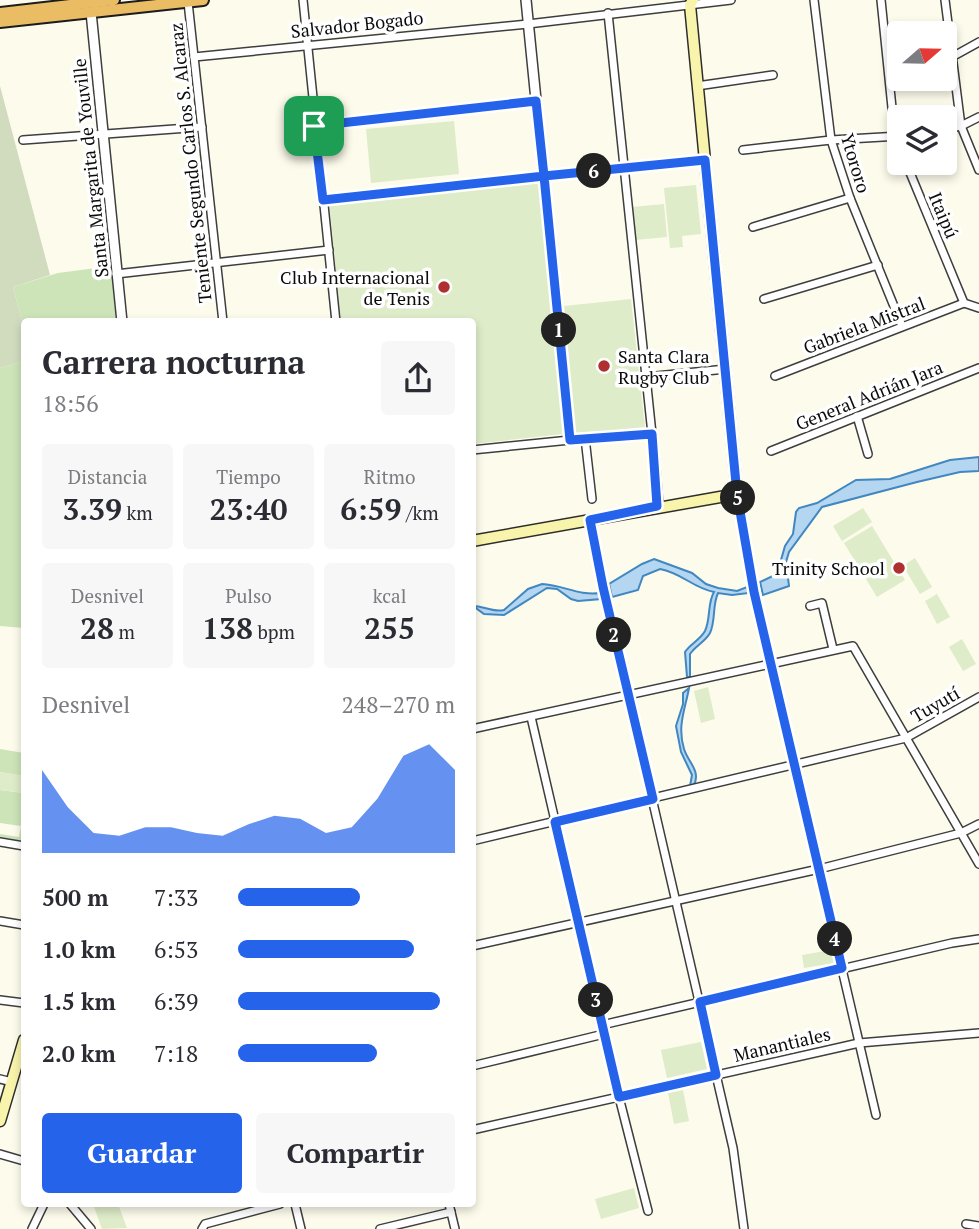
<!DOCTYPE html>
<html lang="es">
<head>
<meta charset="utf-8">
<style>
	:root { --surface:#fff; --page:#f7f7f7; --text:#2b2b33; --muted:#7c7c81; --accent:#2563eb }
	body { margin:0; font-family:"PT Serif",serif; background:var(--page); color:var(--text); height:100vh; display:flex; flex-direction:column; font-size:26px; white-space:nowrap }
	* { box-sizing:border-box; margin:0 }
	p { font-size:23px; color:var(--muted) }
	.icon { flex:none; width:38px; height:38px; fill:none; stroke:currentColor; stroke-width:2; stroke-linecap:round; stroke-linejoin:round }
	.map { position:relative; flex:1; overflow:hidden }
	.sheet { position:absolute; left:21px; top:318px; width:455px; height:889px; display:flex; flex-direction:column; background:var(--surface); border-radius:7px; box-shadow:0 4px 10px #0003 }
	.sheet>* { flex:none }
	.needle { width:46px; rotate:70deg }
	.controls { position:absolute; left:887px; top:21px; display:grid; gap:14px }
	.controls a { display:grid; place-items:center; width:70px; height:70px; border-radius:7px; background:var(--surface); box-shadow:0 4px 10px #0003; font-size:35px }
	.pin { position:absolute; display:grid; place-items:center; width:60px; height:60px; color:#fff; margin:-30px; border-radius:14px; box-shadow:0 4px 10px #0006 }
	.km { position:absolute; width:35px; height:35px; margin:-18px; border-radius:50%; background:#222; color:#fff; font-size:19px; line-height:35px; text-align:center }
	.round { display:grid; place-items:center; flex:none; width:74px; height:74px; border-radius:7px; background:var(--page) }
	.head { display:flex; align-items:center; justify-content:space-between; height:119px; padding:0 21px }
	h1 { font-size:32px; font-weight:700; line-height:52px }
	.figures { display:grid; grid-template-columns:repeat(3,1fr); gap:10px; height:119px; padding:7px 21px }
	.figures div { display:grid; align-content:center; border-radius:7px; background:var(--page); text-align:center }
	.figures b { font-size:30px; font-weight:700 }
	.figures small { font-size:19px; font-weight:400 }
	.figures p { font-size:19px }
	.chart { height:196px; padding:14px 21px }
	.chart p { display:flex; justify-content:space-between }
	.chart svg { width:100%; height:126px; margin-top:7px; fill:var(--accent); opacity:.7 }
	.action { display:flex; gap:14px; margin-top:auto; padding:14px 21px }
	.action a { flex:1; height:80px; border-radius:7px; background:var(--accent); color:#fff; font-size:28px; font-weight:700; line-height:80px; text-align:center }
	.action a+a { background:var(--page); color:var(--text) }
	ul { padding:0 21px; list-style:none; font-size:23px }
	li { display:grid; grid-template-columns:112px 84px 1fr; align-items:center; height:52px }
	li i { height:18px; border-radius:9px; background:var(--accent) }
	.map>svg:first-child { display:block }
	.green { fill:#cce4b8 }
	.cemetery { fill:#d1dcbf }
	.pitch { fill:#deecc9 }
	.water { fill:#b4d6f0; stroke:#4187c1; stroke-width:2 }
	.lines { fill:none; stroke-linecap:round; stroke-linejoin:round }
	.minor-casing { stroke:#3e3e3e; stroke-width:10 }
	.tertiary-casing { stroke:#3e3e3e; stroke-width:12 }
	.secondary-casing { stroke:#2d2d2d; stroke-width:13 }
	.trunk-casing { stroke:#1c1c1c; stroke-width:14 }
	.minor { stroke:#fff; stroke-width:7 }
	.tertiary { stroke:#fff; stroke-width:9 }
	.secondary { stroke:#f8f4ab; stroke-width:10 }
	.trunk { stroke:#eabc64; stroke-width:10 }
	.route-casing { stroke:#fff; stroke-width:14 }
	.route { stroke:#2563eb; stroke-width:9 }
	.poi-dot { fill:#ae3130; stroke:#fff; stroke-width:2.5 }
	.labels { text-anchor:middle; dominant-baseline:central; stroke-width:7; stroke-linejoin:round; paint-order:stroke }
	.street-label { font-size:18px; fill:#0b0b0b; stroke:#fff }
	.poi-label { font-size:18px; fill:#0b0b0b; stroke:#fff; text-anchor:end }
</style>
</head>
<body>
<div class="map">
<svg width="979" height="1229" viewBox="0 0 979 1229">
	<rect width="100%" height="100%" fill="#fdfbeb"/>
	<g class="green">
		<path d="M111,266L116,322H24V329L13,287L58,273Z"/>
		<path d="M24,361V628L0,626V368Z"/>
		<path d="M0,749L24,753V776L0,772Z"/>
		<path d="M0,790L24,793V841L0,837V834L19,837L21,826L0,823Z"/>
	</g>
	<path class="cemetery" d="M0,86L50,275L13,287L24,329V361L0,368Z"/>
	<g class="pitch">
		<path d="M454,121L459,174L371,183L366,129Z"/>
		<path d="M540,182L563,434L473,444L472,322H341L329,201Z"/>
		<path d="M696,185L701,234L682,236L683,247L670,248L664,188Z"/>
		<path d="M664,204L667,237L635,240L632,207Z"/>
		<path d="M631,299L645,427L576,435L564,306Z"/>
		<path d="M863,508L872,522L842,541L833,526Z"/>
		<path d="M872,526L905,580L877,597L844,543Z"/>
		<path d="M915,558L932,587L920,594L903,566Z"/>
		<path d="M937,594L950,617L937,624L925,601Z"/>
		<path d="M962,639L976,664L963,671L949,647Z"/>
		<path d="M708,687L715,719L701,723L694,691Z"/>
		<path d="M0,772L24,776V793L0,790Z"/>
		<path d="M831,950L834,963L804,968L802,955Z"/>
		<path d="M701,1042L707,1069L667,1078L661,1050Z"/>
		<path d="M683,1090L689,1121L674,1124L668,1093Z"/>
		<path d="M634,1188L639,1208L601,1219L595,1199Z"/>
		<path d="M93,1204H118L127,1228L102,1229Z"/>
	</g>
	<g class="water">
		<path d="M979,457V471L960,472L917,482L822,507L789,552L786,562L789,586L763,595L760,582L777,574L785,546L793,534L796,512L799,508L817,503L856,480L890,479L950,460Z"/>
		<path d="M654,559L692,573L706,584L718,588L737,591L747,587L749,593L732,595L718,593C712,606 716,620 710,633C705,642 695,646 690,654V677H687L685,652C690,644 700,640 705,631C711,618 707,604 714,592C693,588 682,573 660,569L643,576L638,590L612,597L609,584L642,564Z"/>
		<path d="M542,584C563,585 579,596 600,593L601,599L578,601L571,599L557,589L547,588L504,615L484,614L473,606C481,605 493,613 504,610L528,589Z"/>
		<path d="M689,688C685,710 677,726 684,749C688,762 701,771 694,785L690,786L692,775L681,752L676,726L683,704V693Z"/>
	</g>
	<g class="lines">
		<g class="minor-casing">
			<g id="minor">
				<path d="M303,0L336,322"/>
				<path d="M814,0L831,140L850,198L902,326"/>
				<path d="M881,0L895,137L900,147"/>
				<path d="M945,0L961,126L979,170"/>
				<path d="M188,2L223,322"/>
				<path d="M608,13L652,434"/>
				<path d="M194,57L528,24L731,0"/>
				<path d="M952,57L979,42"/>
				<path d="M697,86L773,75"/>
				<path d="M314,126L536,101"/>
				<path d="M945,129L961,126L979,117"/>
				<path d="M23,140L202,127"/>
				<path d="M743,150L831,140L900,136"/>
				<path d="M906,163L964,303L979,308"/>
				<path d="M323,200L705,160"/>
				<path d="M753,227L850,198"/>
				<path d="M116,274L329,250"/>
				<path d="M764,299L878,265"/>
				<path d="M775,376L964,303"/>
				<path d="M646,377L726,369"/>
				<path d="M857,416L868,454"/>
				<path d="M585,438L592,499"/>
				<path d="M472,450L570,440"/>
				<path d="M771,451L979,368"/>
				<path d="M737,494L754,592L876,1115"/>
				<path d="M590,520L603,587L733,1148L744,1229"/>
				<path d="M810,606L822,603L833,649"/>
				<path d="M531,717L619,1097L648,1211"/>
				<path d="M472,729L853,646L979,864"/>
				<path d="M472,841L906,738L979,697"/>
				<path d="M0,842L24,846"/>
				<path d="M0,921L24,925"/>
				<path d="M472,946L819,869L961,833L979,824"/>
				<path d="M0,1000L24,1003"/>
				<path d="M602,1025L952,943L979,939"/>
				<path d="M472,1066L604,1034"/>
				<path d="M0,1079L12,1082"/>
				<path d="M472,1130L859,1043L979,1033"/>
				<path d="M0,1154L24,1161"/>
				<path d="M70,1204L91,1229"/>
				<path d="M295,1204L301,1229"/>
				<path d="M449,1204L455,1229"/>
				<path d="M966,1224L979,1226"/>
				<path d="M32,1229L44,1204"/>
				<path d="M202,1229L205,1224L280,1204"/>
				<path d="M380,1229L451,1212"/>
			</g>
		</g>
		<g class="tertiary-casing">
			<g id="tertiary">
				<path d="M526,0L570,440L652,434L658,506"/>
				<path d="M91,12L122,322"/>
			</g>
		</g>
		<g class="secondary-casing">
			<g id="secondary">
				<path d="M472,541L737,494L690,5L693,0"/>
				<path d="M0,1121L24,1040"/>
			</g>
		</g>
		<g class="trunk-casing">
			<g id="trunk">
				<path d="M0,13L114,0"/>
				<path d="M0,22L203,0"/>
			</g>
		</g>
		<use href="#minor" class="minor"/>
		<use href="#tertiary" class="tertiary"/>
		<use href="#secondary" class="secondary"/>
		<use href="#trunk" class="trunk"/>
	</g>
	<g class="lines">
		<g class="route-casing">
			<path id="route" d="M314,126L323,200L544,176L570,440L652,434L657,506L590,520L603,587L653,799L555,822L619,1097L716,1075L700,1002L842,968L754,592L737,494L705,160L544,176L536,101L314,126"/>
		</g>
		<use href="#route" class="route"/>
	</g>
	<g class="poi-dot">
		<circle cx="444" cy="287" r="7"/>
		<circle cx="604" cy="366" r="7"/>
		<circle cx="899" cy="568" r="7"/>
	</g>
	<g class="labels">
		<g class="street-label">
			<text transform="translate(357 24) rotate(-6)">Salvador Bogado</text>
			<text transform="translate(190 163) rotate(-96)">Teniente Segundo Carlos S. Alcaraz</text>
			<text transform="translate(856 163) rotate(73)">Ytororo</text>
			<text transform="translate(90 168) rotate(-96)">Santa Margarita de Youville</text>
			<text transform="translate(944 215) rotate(67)">Itaipú</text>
			<text transform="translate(864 325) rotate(-21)">Gabriela Mistral</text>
			<text transform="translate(869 395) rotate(-22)">General Adrián Jara</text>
			<text transform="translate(935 704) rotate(-30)">Tuyutí</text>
			<text transform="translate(782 1044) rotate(-13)">Manantiales</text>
		</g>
		<g class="poi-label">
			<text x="430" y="277">Club Internacional<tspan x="430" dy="21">de Tenis</tspan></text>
			<text x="618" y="356" text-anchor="start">Santa Clara<tspan x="618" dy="21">Rugby Club</tspan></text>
			<text x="885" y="568">Trinity School</text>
		</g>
	</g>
</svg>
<div class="controls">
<a><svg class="needle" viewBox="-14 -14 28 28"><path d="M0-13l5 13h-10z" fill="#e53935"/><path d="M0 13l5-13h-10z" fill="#7c7c81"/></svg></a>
<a><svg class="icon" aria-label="layers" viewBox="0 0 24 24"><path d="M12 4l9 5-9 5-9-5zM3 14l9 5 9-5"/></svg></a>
</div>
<div class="pin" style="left:314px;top:126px;background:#1e9e55"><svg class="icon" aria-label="arrive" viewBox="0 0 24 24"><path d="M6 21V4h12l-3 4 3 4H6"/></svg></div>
<b class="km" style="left:559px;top:330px">1</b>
<b class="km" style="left:614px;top:635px">2</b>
<b class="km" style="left:596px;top:1000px">3</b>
<b class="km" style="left:835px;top:939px">4</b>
<b class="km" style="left:738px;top:498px">5</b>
<b class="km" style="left:594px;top:171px">6</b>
<section class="sheet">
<div class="head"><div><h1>Carrera nocturna</h1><p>18:56</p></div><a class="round"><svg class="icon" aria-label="share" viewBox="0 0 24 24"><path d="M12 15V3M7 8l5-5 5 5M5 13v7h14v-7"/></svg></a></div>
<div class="figures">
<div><p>Distancia</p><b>3.39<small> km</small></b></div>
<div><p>Tiempo</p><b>23:40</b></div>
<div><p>Ritmo</p><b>6:59<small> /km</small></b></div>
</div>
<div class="figures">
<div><p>Desnivel</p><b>28<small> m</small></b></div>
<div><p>Pulso</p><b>138<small> bpm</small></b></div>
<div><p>kcal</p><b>255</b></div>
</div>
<div class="chart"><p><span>Desnivel</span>248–270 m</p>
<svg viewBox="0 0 160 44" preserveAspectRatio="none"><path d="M0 44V15L10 28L20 37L30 38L40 35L50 35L60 37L70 38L80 34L90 31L100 32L110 37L120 35L130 25L140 10L150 6L160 15V44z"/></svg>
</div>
<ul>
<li><b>500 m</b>7:33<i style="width:56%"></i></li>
<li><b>1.0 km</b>6:53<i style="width:81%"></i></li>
<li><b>1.5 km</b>6:39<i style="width:93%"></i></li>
<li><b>2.0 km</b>7:18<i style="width:64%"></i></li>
</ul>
<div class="action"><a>Guardar</a><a>Compartir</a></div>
</section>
</div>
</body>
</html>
